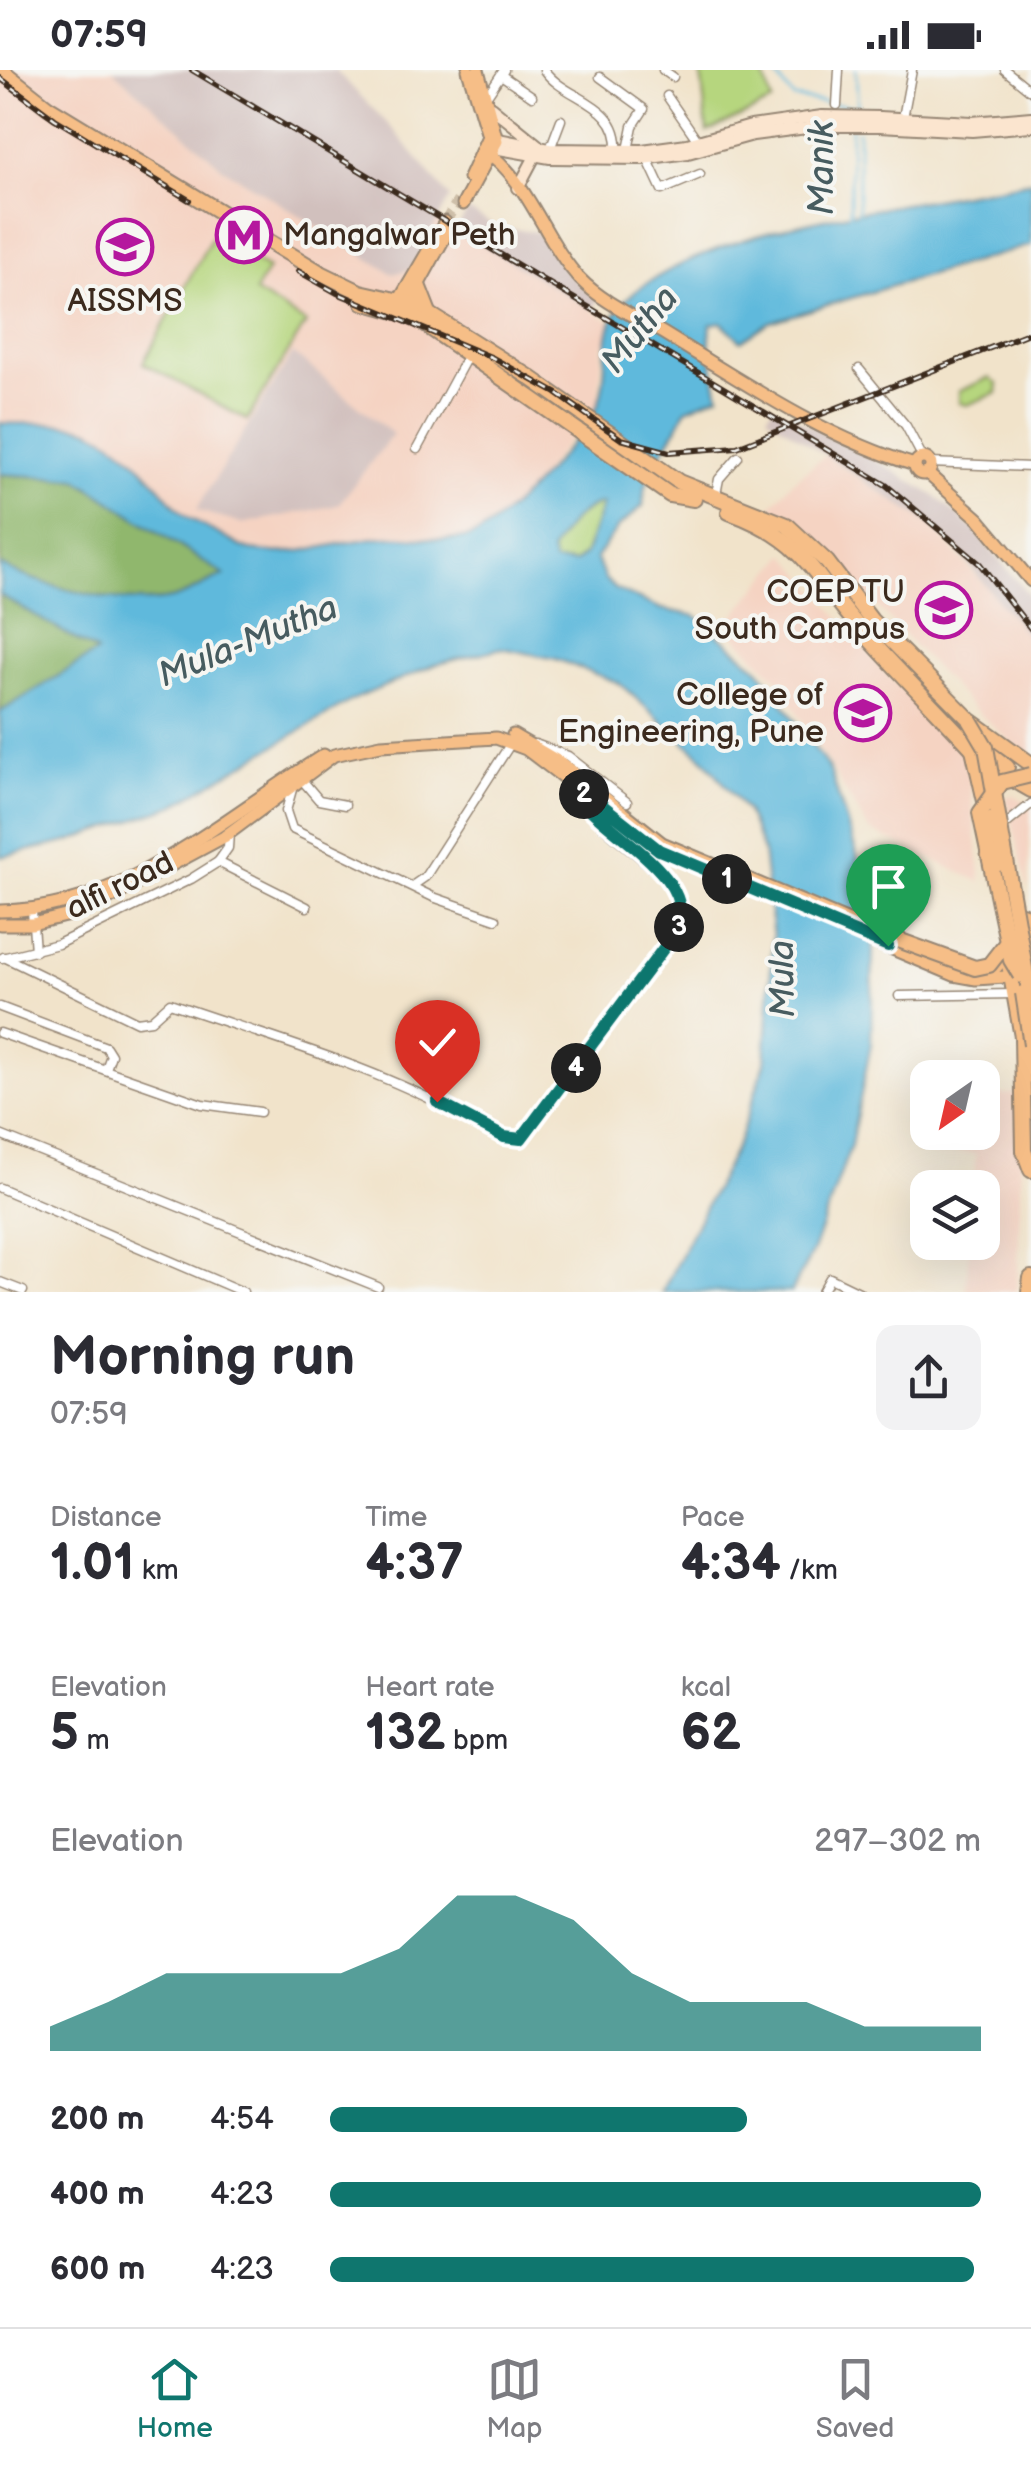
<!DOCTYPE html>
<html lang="en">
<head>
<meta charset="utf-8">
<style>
	:root { --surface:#fff; --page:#f2f2f3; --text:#2b2b33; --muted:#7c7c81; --line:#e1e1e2; --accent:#0f766e }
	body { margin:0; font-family:"Balsamiq Sans",sans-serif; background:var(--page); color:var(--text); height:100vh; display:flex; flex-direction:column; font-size:38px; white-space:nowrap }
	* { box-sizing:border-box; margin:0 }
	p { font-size:32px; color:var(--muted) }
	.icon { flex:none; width:55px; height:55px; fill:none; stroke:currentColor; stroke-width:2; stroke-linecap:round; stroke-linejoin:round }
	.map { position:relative; height:1222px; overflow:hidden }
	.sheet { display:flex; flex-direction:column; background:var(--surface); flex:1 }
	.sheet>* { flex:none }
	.needle { width:65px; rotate:214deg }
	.fabs { position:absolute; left:910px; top:990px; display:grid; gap:20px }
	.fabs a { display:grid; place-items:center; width:90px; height:90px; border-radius:20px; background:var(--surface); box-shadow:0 10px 40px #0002; font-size:50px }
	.pin { position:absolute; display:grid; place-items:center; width:85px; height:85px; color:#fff; margin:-102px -42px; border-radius:50% 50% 50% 0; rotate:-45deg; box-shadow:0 0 10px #0007 }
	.pin .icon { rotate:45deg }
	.km { position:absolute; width:50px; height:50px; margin:-25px; border-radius:50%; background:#222; color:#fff; font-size:28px; line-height:50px; text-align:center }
	.round { display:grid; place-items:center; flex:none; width:105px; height:105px; border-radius:20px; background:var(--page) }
	.overview { display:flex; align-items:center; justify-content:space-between; height:170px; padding:0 50px }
	h1 { font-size:55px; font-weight:700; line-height:75px }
	.figures { display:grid; grid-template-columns:repeat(3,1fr); gap:15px; height:170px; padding:10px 50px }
	.figures div { display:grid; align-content:center }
	.figures b { font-size:50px; font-weight:700 }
	.figures small { font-size:28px; font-weight:400 }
	.figures p { font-size:28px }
	.chart { height:280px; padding:20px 50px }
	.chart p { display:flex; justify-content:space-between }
	.chart svg { width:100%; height:180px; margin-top:10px; fill:var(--accent); opacity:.7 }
	ul { padding:0 50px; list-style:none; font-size:32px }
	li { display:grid; grid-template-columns:160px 120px 1fr; align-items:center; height:75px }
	li i { height:25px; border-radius:12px; background:var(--accent) }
	.status { display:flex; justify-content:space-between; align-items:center; height:70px; padding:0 50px; background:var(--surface); direction:ltr }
	.status svg { height:28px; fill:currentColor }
	.dock { display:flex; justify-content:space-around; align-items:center; height:140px; border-top:2px solid var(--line); background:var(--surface); font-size:28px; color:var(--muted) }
	.dock a { display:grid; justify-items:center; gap:5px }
	.dock .current { color:var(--accent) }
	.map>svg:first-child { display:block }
	.built { fill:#f5d3c2 }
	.industrial { fill:#d1c0bd }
	.green { fill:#b6d67e; stroke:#78804e; stroke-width:2.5 }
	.forest { fill:#90b76d; stroke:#667046; stroke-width:2.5 }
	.water { fill:#5eb9dc; stroke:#4c727d; stroke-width:2.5; fill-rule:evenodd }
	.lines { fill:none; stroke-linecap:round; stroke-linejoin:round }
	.stream { stroke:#5eb9dc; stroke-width:2.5 }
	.primary-tunnel { stroke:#cdbea8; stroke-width:11; stroke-dasharray:11 5.5; stroke-linecap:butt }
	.street-casing { stroke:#968674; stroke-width:11 }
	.secondary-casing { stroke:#968674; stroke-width:14 }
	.primary-casing { stroke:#968674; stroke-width:15 }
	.highway-casing { stroke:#968674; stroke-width:18 }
	.street { stroke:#fff; stroke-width:8 }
	.secondary { stroke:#fbe5cf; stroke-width:10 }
	.primary { stroke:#f6be87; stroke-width:11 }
	.highway { stroke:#f6be87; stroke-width:14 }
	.rail-casing { stroke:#3b2a1e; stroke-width:6 }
	.rail { stroke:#f6f6f2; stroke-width:2.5; stroke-dasharray:8; stroke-linecap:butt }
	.secondary-bridge-casing { stroke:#968674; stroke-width:14; stroke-linecap:butt }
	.highway-bridge-casing { stroke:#968674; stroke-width:18; stroke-linecap:butt }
	.secondary-bridge { stroke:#fbe5cf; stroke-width:10 }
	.highway-bridge { stroke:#f6be87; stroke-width:14 }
	.route-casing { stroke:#fff; stroke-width:20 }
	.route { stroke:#0f766e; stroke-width:12 }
	.labels { text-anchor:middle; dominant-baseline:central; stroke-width:8; stroke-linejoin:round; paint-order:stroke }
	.poi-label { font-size:32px; fill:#3b2a1e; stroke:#f6f6f2; text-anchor:end }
	.street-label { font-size:32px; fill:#3b2a1e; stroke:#f6f6f2 }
	.water-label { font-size:35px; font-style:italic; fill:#475c60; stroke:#f6f6f2 }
</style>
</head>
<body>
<div class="status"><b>07:59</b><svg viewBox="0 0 49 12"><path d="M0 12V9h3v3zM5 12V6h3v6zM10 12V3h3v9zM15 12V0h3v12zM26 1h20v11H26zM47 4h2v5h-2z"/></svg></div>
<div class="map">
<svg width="1031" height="1222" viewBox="0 0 1031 1222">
	<rect width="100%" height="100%" fill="#f6f6f2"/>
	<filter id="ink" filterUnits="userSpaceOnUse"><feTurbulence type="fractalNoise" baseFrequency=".01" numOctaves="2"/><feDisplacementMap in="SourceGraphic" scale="20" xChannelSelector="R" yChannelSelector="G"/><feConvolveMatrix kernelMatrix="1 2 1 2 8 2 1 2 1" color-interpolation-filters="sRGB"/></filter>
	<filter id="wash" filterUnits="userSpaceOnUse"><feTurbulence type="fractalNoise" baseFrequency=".0048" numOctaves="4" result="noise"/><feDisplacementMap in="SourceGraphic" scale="40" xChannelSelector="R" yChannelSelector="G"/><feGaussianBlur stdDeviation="2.25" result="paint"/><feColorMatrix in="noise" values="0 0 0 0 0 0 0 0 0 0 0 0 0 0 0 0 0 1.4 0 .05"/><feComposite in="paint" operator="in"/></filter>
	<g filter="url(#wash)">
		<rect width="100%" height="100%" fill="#f1e3ca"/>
		<g class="built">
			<path d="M0,0H113L223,98L393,204L411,199L438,149L613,253L603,276L598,334L524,427L480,463L460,470L382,467L323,481L0,656Z"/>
			<path d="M825,386L930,455L1018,552L1031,571V690L973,638L810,465L770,438L793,411Z"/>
			<path d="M786,484L883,601L949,662L963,682L968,696L981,812L869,760L777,609L725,556Z"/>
			<path d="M1013,725L1031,735L1028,820L1006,727Z"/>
			<path d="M924,1023L928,1062H982L983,1024H1023L1017,1222H966L969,1173L982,1172V1118L973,1117L976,1084L921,1079Z"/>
		</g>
		<g class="industrial">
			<path d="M113,0H335L395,61L450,128L411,199L393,204L223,98Z"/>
			<path d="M468,140L497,157L544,163L566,202L598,230L592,240L456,160Z"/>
			<path d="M293,283L393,364L338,435L241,454L196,440Z"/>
			<path d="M773,336L874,389L935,426L973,458L1031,528V571L954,477L930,455L767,346Z"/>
		</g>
		<g class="green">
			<path d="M701,0H762L772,32L707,62Z"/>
			<path d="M212,167L268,199L255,222L306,253L247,350L143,293Z"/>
			<path d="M989,308L998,314L997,323L967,335L959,333V321Z"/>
			<path d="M603,433L585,484L575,493L554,492L551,482C561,462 580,438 603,433Z"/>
		</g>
		<g class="forest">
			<path d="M0,404L77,409L225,505C208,512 191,523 175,528C129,540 41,516 0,495Z"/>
			<path d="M0,525L98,582L0,642Z"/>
		</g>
		<path class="water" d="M1031,111V175L770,252L741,271L721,252L711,254L709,278L719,325L686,339C673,373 643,398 643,436L618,457L596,488L605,509L615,519L662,539L696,546L760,600L830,700L874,838L871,974L851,1075L813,1181L791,1222H662L739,1071L765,993L773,866L763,781L747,742L705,690L619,613L556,589L502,578L434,595L352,630L173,736L67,772L0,787V642L97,582L0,525V495C41,516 129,540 174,528C191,523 208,512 224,505L77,409L0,404V353C28,355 73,350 97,363C134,382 153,410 179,440C189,451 210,459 224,467C232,471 242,479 251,480C301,489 339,470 385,467C414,465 448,475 475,465C503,454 587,362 598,334C613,295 592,251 640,218C743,147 911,138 1031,111ZM603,433L585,484L575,493L554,492L551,482C561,462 580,437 603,433Z"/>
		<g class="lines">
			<g class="stream">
				<path d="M771,0L794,28L851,36V40"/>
				<path d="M856,0L858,43"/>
				<path d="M858,143V61"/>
				<path d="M850,145L851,58"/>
			</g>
		</g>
	</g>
	<g filter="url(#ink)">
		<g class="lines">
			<path class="primary-tunnel" d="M445,152L458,131"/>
			<g class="street-casing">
				<g id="street">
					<path d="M544,0C565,30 620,32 617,80"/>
					<path d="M663,0L673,7"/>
					<path d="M1005,0L1031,21"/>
					<path d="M501,5L532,26"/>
					<path d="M600,7L644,39L633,56L628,80"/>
					<path d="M488,24L504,0"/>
					<path d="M667,26L698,71"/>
					<path d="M837,35L839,0"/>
					<path d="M903,48L912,0"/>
					<path d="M550,79L561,50"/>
					<path d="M647,88L662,120L700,104"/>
					<path d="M859,299L906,356L923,388"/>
					<path d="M417,379L469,283"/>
					<path d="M930,393L1031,397"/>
					<path d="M715,429L719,409L738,387"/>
					<path d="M535,674L568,686L627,732"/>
					<path d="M302,710L319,730L345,735"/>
					<path d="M293,716L286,741L292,759L433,827L496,849"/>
					<path d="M1005,755L1031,734"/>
					<path d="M218,792L307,837"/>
					<path d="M412,816L425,807L511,673"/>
					<path d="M32,841L35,881"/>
					<path d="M4,887L137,952L151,950L170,933C258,964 362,993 444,1036C465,1047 496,1071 521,1069L678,859L684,842C667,790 593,767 585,726"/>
					<path d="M2,888L58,874L191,809L218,792L228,778L229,763"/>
					<path d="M899,926L1014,924"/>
					<path d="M0,937L106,977L111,985L106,999"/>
					<path d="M0,963L202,1034L260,1042"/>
					<path d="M0,1065L378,1217"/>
					<path d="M0,1118L243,1222"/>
					<path d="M0,1212L23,1221"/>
					<path d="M822,1222L830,1208L859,1222"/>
				</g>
			</g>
			<g class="secondary-casing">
				<g id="secondary">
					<path d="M491,37L538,75"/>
					<path d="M880,47L972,52L1031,47"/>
					<path d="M880,56L972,61L1031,56"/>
					<path d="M493,68L550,79L642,80L687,74L751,56L822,46"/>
					<path d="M488,77L550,88L643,89L688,83L753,65L822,56"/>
					<path d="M518,118L535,86"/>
				</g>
			</g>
			<g class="primary-casing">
				<g id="primary">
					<path d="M468,0L488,66L469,108"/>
					<path d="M484,80C528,108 544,171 580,209C602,232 636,247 663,263C743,312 825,368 915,395"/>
					<path d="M463,134L497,71L478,0"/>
					<path d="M397,234L445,152"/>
					<path d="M405,239L447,163"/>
					<circle cx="923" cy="396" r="8"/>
					<path d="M927,403L979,449L1031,511"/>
					<path d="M513,665L561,693L662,773L894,870"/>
					<path d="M0,841C125,840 223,747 324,685"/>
					<path d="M0,854H32L86,841L224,767L334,685L381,675L496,668L526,679L659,780L954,905L976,909L1020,906"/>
				</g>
			</g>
			<g class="highway-casing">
				<g id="highway">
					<path d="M1,0L48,37L319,202L360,222L409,233L426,242L528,306L679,412L787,455L827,492L871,550L970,650L1031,694"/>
					<path d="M418,215L429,243"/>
					<path d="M363,232L413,246L670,425L694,429"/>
					<path d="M729,442C807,470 812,505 863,562C899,602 937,640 973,679L989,683L1007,697"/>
					<path d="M973,679L987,740"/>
					<path d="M1005,705L1031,720"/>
					<path d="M1022,844L1031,890"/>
					<path d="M1007,883L1022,967L1024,1081L1031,1100"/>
					<path d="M989,903L1007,883"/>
					<path d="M1029,1222L1031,1208"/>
				</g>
			</g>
			<use href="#street" class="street"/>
			<use href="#secondary" class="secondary"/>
			<use href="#primary" class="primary"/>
			<use href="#highway" class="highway"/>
			<g class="rail-casing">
				<g id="rail">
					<path d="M192,0L886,415L980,494L1031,559"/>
					<path d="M0,8L55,49L189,130"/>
					<path d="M298,201L337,223L493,288L556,323L621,369L669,382L737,377L1031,262"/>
				</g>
			</g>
			<use href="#rail" class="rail"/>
			<g class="secondary-bridge-casing">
				<g id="secondary-bridge">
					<path d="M822,46L880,47"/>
					<path d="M822,56H880"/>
				</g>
			</g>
			<g class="highway-bridge-casing">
				<g id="highway-bridge">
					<path d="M970,650L986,677L1031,932"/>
					<path d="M990,750L998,794"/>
					<path d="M890,867L975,898L989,895L1007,872"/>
					<path d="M1020,905L1011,890L980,743L1002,712L1031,705"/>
					<path d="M1023,923L1031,975"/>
				</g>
			</g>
			<use href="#secondary-bridge" class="secondary-bridge"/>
			<use href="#highway-bridge" class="highway-bridge"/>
		</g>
	</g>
	<g class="lines" filter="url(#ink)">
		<g class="route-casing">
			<path id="route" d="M437,1032L504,1067L521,1069L678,859C695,808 617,769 586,735L583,720L659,780L888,876"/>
		</g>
		<use href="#route" class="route"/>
	</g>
	<defs>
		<g id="metro-ring" transform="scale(2.875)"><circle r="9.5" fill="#f6f6f2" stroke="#b5179e" stroke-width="1.5"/><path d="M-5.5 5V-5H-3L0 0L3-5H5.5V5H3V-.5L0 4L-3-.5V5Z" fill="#b5179e"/></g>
		<g id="university-ring" transform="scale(2.875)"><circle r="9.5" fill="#f6f6f2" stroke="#b5179e" stroke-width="1.5"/><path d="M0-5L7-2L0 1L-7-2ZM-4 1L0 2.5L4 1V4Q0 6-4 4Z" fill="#b5179e"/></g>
	</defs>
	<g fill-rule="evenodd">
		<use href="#metro-ring" x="244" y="165"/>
		<use href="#university-ring" x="125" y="177"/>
		<use href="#university-ring" x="944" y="540"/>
		<use href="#university-ring" x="863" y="643"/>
	</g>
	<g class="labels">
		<g class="poi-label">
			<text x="283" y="165" text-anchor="start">Mangalwar Peth</text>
			<text x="125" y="231" text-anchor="middle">AISSMS</text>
			<text x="905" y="522">COEP TU<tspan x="905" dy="37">South Campus</tspan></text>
			<text x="824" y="625">College of<tspan x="824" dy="37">Engineering, Pune</tspan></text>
		</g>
		<g class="street-label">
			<text transform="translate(120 816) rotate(-26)">alfi road</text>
		</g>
		<g class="water-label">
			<text transform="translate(822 98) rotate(-90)">Manik</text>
			<text transform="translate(640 260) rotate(-51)">Mutha</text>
			<text transform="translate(248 572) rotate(-22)">Mula-Mutha</text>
			<text transform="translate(783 909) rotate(-91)">Mula</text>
		</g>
	</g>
</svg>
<div class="fabs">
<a><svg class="needle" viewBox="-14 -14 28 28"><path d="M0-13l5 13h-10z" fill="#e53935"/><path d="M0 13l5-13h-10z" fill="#7c7c81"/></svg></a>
<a><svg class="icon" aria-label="layers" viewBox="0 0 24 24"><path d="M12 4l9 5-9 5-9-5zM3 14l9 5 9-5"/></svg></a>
</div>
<div class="pin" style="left:888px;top:876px;background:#1e9e55"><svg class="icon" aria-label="arrive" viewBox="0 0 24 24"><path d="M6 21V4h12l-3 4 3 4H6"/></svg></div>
<div class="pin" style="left:437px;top:1032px;background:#d93025"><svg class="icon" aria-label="check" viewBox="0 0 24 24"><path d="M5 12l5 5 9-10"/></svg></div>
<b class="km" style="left:727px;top:809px">1</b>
<b class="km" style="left:584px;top:724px">2</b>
<b class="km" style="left:679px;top:857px">3</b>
<b class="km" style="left:576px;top:998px">4</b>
</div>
<section class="sheet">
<div class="overview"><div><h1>Morning run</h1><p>07:59</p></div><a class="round"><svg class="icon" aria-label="share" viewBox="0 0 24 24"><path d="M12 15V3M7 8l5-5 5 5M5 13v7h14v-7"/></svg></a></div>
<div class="figures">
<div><p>Distance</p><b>1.01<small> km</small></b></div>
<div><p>Time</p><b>4:37</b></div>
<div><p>Pace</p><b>4:34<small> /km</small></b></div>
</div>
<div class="figures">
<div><p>Elevation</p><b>5<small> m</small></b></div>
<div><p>Heart rate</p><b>132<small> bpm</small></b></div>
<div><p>kcal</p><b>62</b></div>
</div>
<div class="chart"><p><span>Elevation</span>297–302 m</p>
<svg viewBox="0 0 160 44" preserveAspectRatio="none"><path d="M0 44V38L10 32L20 25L30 25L40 25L50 25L60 19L70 6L80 6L90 12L100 25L110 32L120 32L130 32L140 38L150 38L160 38V44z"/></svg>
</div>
<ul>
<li><b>200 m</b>4:54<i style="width:64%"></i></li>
<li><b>400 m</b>4:23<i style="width:100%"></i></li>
<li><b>600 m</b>4:23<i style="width:99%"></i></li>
</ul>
</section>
<nav class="dock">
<a class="current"><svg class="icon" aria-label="home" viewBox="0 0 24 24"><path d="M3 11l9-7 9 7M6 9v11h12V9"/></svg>Home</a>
<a><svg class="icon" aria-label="map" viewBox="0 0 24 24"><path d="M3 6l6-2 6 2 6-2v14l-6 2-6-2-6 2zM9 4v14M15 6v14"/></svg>Map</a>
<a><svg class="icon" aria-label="saved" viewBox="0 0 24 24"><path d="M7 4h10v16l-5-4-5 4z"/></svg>Saved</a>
</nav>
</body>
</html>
